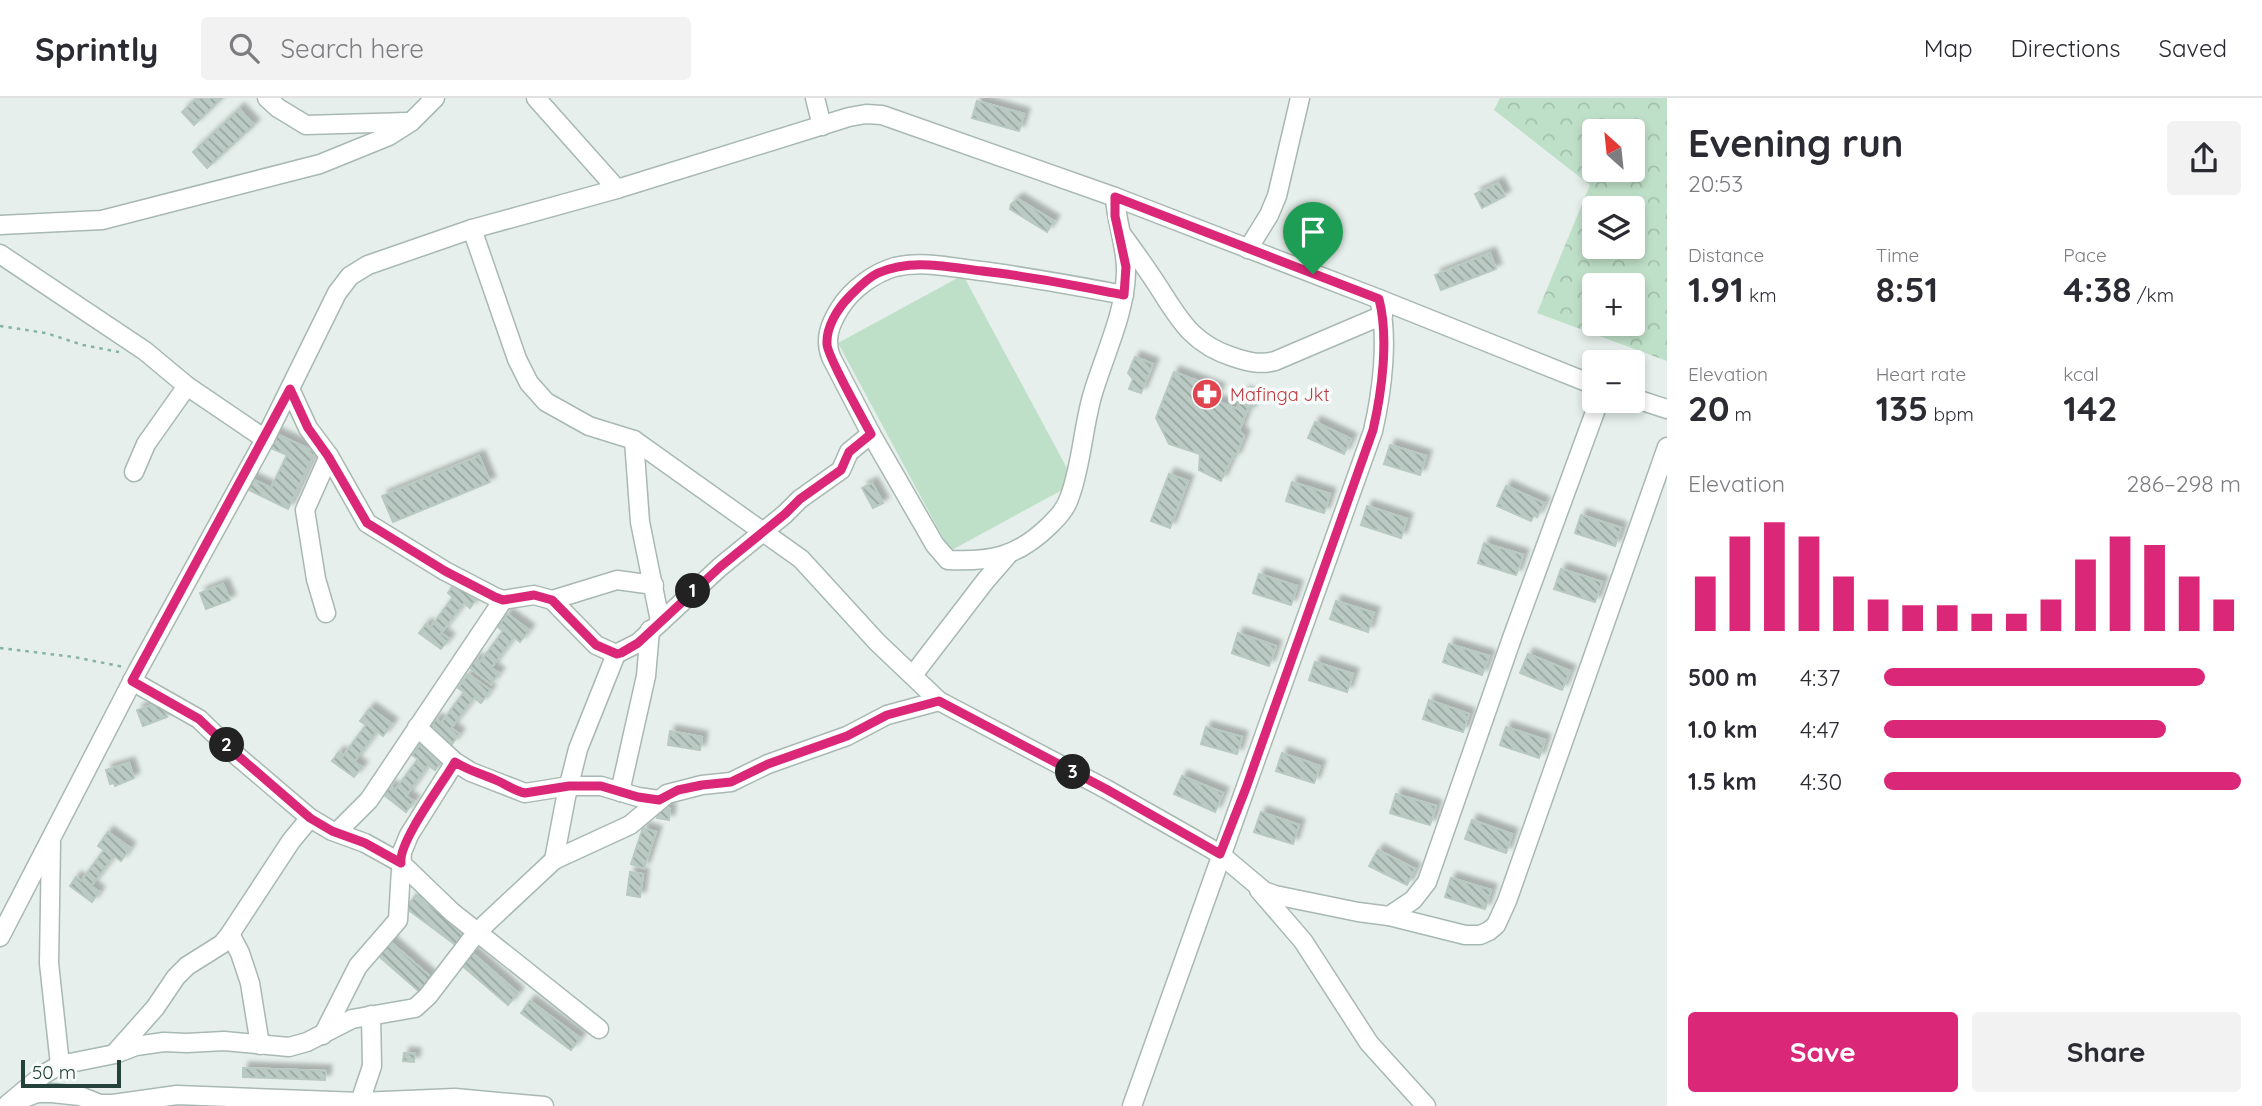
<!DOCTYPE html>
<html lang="en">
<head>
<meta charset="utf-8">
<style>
	:root { --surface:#fff; --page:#f2f2f3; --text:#2b2b33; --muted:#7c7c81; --line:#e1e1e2; --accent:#db2777 }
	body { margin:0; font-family:Quicksand,sans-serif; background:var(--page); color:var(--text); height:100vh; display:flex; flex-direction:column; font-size:26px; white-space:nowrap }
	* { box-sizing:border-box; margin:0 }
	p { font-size:23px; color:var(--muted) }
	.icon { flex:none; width:38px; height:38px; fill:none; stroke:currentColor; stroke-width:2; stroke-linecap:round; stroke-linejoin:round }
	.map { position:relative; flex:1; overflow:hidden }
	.panel { display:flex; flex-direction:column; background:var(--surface); width:595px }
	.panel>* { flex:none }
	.needle { width:46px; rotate:333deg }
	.controls { position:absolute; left:1582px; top:21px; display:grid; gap:14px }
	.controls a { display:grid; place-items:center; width:63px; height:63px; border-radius:7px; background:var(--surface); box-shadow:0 4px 10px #0003; font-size:35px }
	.scale { position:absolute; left:21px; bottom:18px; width:100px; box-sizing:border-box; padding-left:7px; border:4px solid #24423a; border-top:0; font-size:19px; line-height:24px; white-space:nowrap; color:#24423a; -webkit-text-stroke:5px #f7fbf9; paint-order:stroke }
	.pin { position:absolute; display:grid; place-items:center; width:60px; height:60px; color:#fff; margin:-72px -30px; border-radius:50% 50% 50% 0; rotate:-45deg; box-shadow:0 0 7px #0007 }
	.pin .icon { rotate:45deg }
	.km { position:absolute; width:35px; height:35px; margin:-18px; border-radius:50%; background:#222; color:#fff; font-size:19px; line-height:35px; text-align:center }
	.round { display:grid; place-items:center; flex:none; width:74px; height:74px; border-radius:7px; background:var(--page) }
	.summary { display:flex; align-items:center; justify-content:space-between; height:119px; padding:0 21px }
	h1 { font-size:38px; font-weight:800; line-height:52px }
	.figures { display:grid; grid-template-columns:repeat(3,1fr); gap:10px; height:119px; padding:7px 21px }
	.figures div { display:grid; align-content:center }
	.figures b { font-size:35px; font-weight:800 }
	.figures small { font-size:19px; font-weight:400 }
	.figures p { font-size:19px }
	.chart { height:196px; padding:14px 21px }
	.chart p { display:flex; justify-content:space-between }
	.chart svg { width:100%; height:126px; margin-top:7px; stroke:var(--accent); stroke-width:6 }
	.button { display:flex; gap:14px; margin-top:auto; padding:14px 21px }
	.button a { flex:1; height:80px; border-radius:7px; background:var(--accent); color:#fff; font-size:28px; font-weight:800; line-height:80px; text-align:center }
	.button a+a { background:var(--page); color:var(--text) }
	ul { padding:0 21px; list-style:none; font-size:23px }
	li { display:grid; grid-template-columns:112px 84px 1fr; align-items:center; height:52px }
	li i { height:18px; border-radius:9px; background:var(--accent) }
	header { display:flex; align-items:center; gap:42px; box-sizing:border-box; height:98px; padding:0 35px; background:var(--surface); border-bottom:2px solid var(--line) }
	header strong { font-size:33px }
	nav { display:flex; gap:38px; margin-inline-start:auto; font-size:24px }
	.search { width:490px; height:63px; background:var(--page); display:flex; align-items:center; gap:18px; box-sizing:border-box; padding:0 24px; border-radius:7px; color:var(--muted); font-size:26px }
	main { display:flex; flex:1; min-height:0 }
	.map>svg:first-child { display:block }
	.forest { fill:url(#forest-crowns); fill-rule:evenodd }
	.pitch { fill:#bfe0c8 }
	.building { fill:url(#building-back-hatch); stroke:#b8c9c2; stroke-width:2; filter:url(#shadow) }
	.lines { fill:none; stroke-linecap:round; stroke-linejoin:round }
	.minor-casing { stroke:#a8b8b2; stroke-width:21 }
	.path { stroke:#86b3a5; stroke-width:2.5; stroke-dasharray:3.5 5; stroke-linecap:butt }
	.minor { stroke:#fff; stroke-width:18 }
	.route-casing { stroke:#fff; stroke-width:14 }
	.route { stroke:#db2777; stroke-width:9 }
	.labels { text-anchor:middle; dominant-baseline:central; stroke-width:7; stroke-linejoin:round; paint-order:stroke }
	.health-label { font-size:18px; fill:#be3a42; stroke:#f7fbf9; text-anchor:start }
</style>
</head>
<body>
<header>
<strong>Sprintly</strong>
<div class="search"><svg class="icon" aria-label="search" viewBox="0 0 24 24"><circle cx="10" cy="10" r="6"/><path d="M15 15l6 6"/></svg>Search here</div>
<nav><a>Map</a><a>Directions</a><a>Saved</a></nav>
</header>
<main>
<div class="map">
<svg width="1667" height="1008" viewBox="0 0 1667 1008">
	<defs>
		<pattern id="forest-crowns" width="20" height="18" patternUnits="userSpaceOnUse" patternTransform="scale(1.75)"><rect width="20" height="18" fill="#bfe0c8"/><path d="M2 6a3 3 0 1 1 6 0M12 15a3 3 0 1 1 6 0" fill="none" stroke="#a4c1ad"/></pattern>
		<pattern id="building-back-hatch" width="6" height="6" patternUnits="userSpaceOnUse" patternTransform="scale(1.75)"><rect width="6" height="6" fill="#bbcac4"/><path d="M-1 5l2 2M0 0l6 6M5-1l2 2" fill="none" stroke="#98a6a0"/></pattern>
		<filter id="shadow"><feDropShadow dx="5.5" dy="-5.5" stdDeviation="2" flood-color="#0004"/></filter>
	</defs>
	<rect width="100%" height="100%" fill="#e6efeb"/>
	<path class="forest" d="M1500,0H1667V263L1537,215L1590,87L1494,12ZM1594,33H1633V72H1594ZM1594,110H1633V149H1594ZM1594,187H1633V226H1594Z"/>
	<path class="pitch" d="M963,177L1075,385L950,453L838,245Z"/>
	<g class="building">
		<path d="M197,0H222L194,27L182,14Z"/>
		<path d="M977,3L1024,16L1019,33L972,20Z"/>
		<path d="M239,11L254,27L207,70L193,54Z"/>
		<path d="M1498,85L1505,98L1482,110L1475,96Z"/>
		<path d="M1018,101L1054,123L1047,134L1010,111L1011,106Z"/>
		<path d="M1490,155L1496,171L1441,192L1435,177Z"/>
		<path d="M1135,259L1153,266L1141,295L1129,291L1133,281L1128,275Z"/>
		<path d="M1174,274L1219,291L1214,302L1237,311L1244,294L1256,298L1250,313L1248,310L1239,333L1244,338L1235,360L1233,357L1221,383L1199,372L1200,356L1169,346L1156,320Z"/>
		<path d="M1315,324L1351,341L1344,356L1308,340Z"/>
		<path d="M270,333L315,354L288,411L243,389L248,379L271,390L287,357L264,347Z"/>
		<path d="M1390,347L1426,358L1420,377L1384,366Z"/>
		<path d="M479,358L490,384L393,424L382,398Z"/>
		<path d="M1169,376L1188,383L1170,430L1151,423Z"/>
		<path d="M1292,384L1330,396L1324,415L1286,403Z"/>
		<path d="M872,385L883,405L873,410L862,390Z"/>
		<path d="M1506,388L1544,405L1537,419L1534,417L1531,423L1497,408Z"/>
		<path d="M1367,408L1407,421L1401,440L1361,427Z"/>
		<path d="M1581,417L1621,430L1615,448L1575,435Z"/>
		<path d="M1484,445L1523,457L1516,477L1478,465Z"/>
		<path d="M1561,471L1602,484L1595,504L1554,491Z"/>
		<path d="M1259,476L1297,488L1291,507L1253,495Z"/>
		<path d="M457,481L479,497L470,510L464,505L441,535L449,541L441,551L419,535L426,526L430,530L453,499L448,495Z"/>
		<path d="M223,486L230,502L206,511L200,495Z"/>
		<path d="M1336,503L1374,515L1368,534L1330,521Z"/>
		<path d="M507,516L529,532L520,544L514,539L491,570L499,575L491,586L469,569L476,561L480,564L503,533L498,529Z"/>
		<path d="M1238,535L1276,548L1269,568L1232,555Z"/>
		<path d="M1449,546L1489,558L1482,577L1443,564Z"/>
		<path d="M1528,556L1570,573L1562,592L1520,575Z"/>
		<path d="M1315,564L1353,576L1347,594L1309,582Z"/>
		<path d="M468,576L490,592L481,605L474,600L451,630L459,636L452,646L429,630L436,621L441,625L464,594L458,590Z"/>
		<path d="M1429,602L1469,616L1463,634L1423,621Z"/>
		<path d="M161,604L167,619L143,628L137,612Z"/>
		<path d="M370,610L392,626L383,638L377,633L354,664L362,669L354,679L332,663L339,654L343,658L366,627L360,623Z"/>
		<path d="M1206,629L1242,639L1237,656L1201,646Z"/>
		<path d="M1506,629L1545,642L1539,660L1500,647Z"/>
		<path d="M670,633L702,639L700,652L668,647Z"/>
		<path d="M422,644L444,660L435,672L428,667L406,698L414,703L406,714L384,697L390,688L395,692L418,661L412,657Z"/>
		<path d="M1282,655L1320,668L1314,685L1276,673Z"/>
		<path d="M129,665L134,680L115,688L114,685L110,686L106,672Z"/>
		<path d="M1182,678L1223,695L1215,714L1174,696Z"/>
		<path d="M1396,696L1436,708L1430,727L1390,715Z"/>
		<path d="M659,710L670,711L669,722L657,720Z"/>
		<path d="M1261,714L1299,727L1293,746L1254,734Z"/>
		<path d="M1472,722L1512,736L1506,755L1465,741Z"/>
		<path d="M643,730L656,734L644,770L631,766Z"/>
		<path d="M108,734L130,750L121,763L114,758L91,788L99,794L92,804L70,788L76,779L81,783L104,752L98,748Z"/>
		<path d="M1378,752L1415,771L1407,787L1369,768Z"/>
		<path d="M630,774L643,776L640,799L627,797Z"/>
		<path d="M1451,780L1491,792L1485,811L1445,799Z"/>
		<path d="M416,797L466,835L457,848L406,810Z"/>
		<path d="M386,840L433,881L421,895L374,854Z"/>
		<path d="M470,853L518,895L508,907L459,865Z"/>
		<path d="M530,903L580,940L571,952L521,915Z"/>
		<path d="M404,955L415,956L414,964L403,963Z"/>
		<path d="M243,970L326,973L325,982L243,979Z"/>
	</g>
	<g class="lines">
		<g class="minor-casing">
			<g id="minor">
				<path d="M267,0L278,10L306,27L408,24"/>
				<path d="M536,0L617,91"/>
				<path d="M815,0L822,28"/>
				<path d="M1115,99C1116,123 1126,147 1126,172C1126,213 1105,255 1093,295C1083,328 1082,365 1070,398C1066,411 1058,419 1049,428C1017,459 991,464 948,462L935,447L871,336L831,259C824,241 830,226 840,210C852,191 874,175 895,169C924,162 953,170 981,173C1029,179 1076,188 1124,197"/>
				<path d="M0,127L102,122L320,66L389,38L411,24L435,0"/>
				<path d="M472,131L517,261L529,285L546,304L589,328L634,342L801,461L877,544L939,603L1106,691L1194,741L1220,756L1264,793L1275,797L1358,814L1389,818L1465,837H1480L1489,833L1496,827L1507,803L1667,349"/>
				<path d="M1123,138C1134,153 1144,167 1154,182C1178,218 1189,245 1233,259C1248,264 1260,267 1275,263L1383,217"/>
				<path d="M1248,151L1269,117L1277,98L1300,0"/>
				<path d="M0,156L145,253L187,288L265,341"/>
				<path d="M290,291L308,330L329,358L367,425L445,473L495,499L503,502L534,497L552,502L596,547L616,556L638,545L720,469L785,416L800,401L841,372L849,354L871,336"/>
				<path d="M1633,300L1667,311"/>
				<path d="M634,342L640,424L660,523"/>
				<path d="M134,374L146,346L187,288"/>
				<path d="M552,502L617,482L654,487"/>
				<path d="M326,515L316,481L305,412L329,358"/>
				<path d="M913,577L986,482L1007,458"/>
				<path d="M132,583L199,621L236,657L310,720L332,733L365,745L401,765L452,814L599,931"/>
				<path d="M417,629L455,664L471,674L525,695L569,688H601L638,699L659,702"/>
				<path d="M620,694L646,578L650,532"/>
				<path d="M337,734L369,702L503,502"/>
				<path d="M51,745L49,865L60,967"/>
				<path d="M554,762L566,699L578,651L616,556"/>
				<path d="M1259,792L1303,843L1369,945L1426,1008"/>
				<path d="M1389,818L1413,802L1427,784L1512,540L1599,303"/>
				<path d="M230,836L240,855L250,885L260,947"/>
				<path d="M0,839L138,572L265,341L337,195L350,178L368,167L472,131L617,91L849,19L866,16L882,17L1115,99L1379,201L1594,287"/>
				<path d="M323,937L358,868L398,822L402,754L409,737L455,664"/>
				<path d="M115,955L155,910L176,879L187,868L222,846L230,836L291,743L310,720"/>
				<path d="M19,1002L37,995H52L80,998L100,1006H113L177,997L360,1004L455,1000L544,1008"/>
				<path d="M360,1004L372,968L371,917"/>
				<path d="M8,1006L44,976L60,967L115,956L136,948L164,944L187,945L224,943L289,949L307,944L352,921L415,910L428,898L477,834L554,762L630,727L667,696L702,687L731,684L768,666L847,638L887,617L939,603"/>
				<path d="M1132,1008C1211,782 1294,558 1373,333C1382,294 1389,239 1379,201"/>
			</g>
		</g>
		<g class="path">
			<path d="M0,228L46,235L83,247L119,254"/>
			<path d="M0,550L74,559L124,569"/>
		</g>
		<use href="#minor" class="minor"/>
	</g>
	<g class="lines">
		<g class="route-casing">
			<path id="route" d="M1115,99L1379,201C1389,240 1382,293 1373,332L1246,690L1220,756L1106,691L939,603L887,617L847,638L768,666L731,684L702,687L678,692L659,702L638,699L601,688H569L525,695C515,693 507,687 498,683C483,676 469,673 455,664C443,685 398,744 401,765L365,745L332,733L310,720L236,656L199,621L132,583L290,291L308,330L328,358L367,425L445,473L495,499L503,502L534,497L552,502L596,547L617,556L621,555L638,545L720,469L785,416L800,401L841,372L849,354L871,336C863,321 827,258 827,246C826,229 838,210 849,199C857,191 867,180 878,175C912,160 947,169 982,173C1030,178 1077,188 1124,197L1126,169L1115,118Z"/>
		</g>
		<use href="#route" class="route"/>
	</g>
	<defs>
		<g id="pharmacy-disc" transform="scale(1.575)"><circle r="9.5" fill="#e0444e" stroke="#f7fbf9"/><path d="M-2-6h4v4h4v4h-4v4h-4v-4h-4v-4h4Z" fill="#fff"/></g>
	</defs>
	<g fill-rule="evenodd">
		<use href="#pharmacy-disc" x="1207" y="296"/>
	</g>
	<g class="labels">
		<g class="health-label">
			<text x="1230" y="296">Mafinga Jkt</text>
		</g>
	</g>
</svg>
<div class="controls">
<a><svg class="needle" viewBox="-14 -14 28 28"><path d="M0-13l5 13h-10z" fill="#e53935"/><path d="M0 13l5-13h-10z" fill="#7c7c81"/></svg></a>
<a><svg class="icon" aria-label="layers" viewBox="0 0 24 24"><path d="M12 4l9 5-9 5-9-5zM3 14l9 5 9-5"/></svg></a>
<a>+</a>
<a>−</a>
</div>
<div class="scale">50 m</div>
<div class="pin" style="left:1313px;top:176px;background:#1e9e55"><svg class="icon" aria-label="arrive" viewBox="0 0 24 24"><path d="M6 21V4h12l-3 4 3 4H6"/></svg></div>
<b class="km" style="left:693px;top:493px">1</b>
<b class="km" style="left:227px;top:647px">2</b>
<b class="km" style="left:1073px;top:674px">3</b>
</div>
<section class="panel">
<div class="summary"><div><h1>Evening run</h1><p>20:53</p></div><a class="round"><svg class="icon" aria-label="share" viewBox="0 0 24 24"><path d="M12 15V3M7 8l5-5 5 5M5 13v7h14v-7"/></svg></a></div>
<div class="figures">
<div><p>Distance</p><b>1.91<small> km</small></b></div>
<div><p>Time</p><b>8:51</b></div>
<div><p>Pace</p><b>4:38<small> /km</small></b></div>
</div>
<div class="figures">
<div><p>Elevation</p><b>20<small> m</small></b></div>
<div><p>Heart rate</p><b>135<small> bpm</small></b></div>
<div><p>kcal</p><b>142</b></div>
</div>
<div class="chart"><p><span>Elevation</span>286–298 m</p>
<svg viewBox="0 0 160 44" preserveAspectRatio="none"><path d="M5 44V25M15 44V11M25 44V6M35 44V11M45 44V25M55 44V33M65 44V35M75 44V35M85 44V38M95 44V38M105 44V33M115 44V19M125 44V11M135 44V14M145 44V25M155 44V33"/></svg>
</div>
<ul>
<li><b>500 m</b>4:37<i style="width:90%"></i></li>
<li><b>1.0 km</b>4:47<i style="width:79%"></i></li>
<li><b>1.5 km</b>4:30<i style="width:100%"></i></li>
</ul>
<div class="button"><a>Save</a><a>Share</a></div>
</section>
</main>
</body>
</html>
